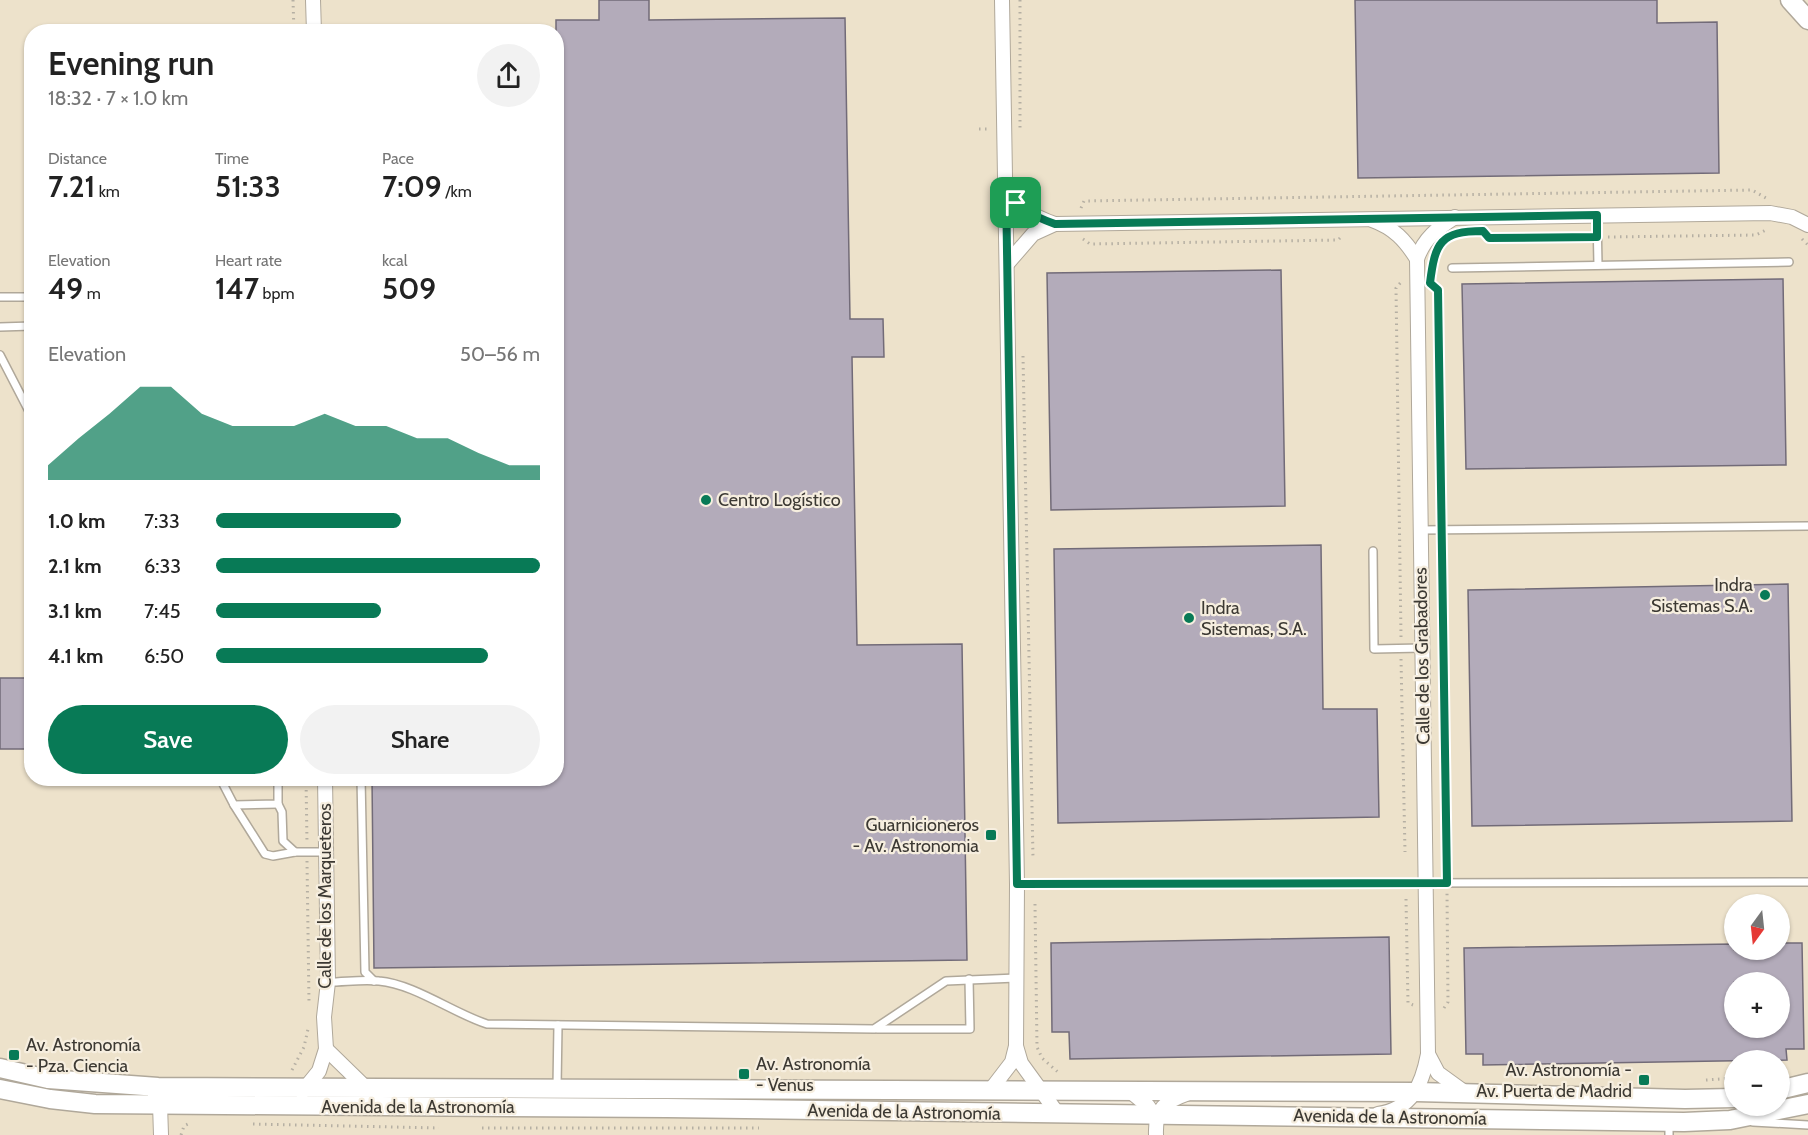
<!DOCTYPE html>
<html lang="en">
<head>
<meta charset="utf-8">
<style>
	:root { --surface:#fff; --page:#f2f2f2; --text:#222; --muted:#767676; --accent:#087a56 }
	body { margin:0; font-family:Cabin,sans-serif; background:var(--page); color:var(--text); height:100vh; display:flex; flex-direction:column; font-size:22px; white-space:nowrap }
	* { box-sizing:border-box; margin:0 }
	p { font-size:20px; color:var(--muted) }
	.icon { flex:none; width:33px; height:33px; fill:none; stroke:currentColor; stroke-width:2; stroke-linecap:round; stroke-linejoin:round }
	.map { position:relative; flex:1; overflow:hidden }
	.sheet { position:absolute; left:24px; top:24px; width:540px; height:762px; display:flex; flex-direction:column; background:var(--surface); border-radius:24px; box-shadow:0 2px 4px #0004 }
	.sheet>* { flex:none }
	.needle { width:39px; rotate:195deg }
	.fabs { position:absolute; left:1724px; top:894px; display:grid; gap:12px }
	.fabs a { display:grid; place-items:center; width:66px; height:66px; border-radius:50%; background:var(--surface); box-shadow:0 2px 4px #0004; font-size:30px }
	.pin { position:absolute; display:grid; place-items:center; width:51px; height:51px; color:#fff; margin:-26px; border-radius:12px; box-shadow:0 3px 9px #0006 }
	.round { display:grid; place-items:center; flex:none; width:63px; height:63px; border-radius:32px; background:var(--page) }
	.overview { display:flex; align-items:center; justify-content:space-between; height:102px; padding:0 24px }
	h1 { font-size:33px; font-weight:600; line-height:45px }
	.figures { display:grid; grid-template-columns:repeat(3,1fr); gap:9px; height:102px; padding:6px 24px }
	.figures div { display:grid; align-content:center }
	.figures b { font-size:30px; font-weight:600 }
	.figures small { font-size:16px; font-weight:400 }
	.figures p { font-size:16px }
	.chart { height:168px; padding:12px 24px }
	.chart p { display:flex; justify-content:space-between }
	.chart svg { width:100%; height:108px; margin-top:6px; fill:var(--accent); opacity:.7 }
	.primary-button { display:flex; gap:12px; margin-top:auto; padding:12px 24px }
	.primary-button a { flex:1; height:69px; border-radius:36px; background:var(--accent); color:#fff; font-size:24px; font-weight:600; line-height:69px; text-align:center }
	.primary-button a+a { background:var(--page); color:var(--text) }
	ul { padding:0 24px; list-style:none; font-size:20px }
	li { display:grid; grid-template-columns:96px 72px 1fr; align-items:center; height:45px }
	li i { height:15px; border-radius:8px; background:var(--accent) }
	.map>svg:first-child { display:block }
	.built { fill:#ede2cb; fill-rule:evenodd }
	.building { fill:#b3abba; stroke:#726b78; stroke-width:1.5; fill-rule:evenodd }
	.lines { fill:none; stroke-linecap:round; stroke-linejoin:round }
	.service-casing { stroke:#b0a89a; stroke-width:10 }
	.minor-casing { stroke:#b0a89a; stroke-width:16 }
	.tertiary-casing { stroke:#b0a89a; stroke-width:21 }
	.path { stroke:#b5afa3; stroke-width:3; stroke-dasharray:1.5 4.5; stroke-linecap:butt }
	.service { stroke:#fff; stroke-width:7 }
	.minor { stroke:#fff; stroke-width:14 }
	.tertiary { stroke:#fff; stroke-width:18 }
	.route-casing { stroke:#fff; stroke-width:12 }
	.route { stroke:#087a56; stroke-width:8 }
	.poi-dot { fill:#087a56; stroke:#f6eedf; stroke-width:2 }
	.labels { text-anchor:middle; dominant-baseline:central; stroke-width:4.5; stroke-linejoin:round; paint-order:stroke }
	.poi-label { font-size:18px; fill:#3c3933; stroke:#f6eedf; text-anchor:start }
	.street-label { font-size:18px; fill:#3c3933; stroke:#f6eedf }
</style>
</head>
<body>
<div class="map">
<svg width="1808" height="1135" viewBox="0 0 1808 1135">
	<rect width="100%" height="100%" fill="#f6eedf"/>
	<g class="built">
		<path d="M0,0H1808V1083L1779,1090V1060H1734V1098L236,1086L0,1068ZM32,32H556V778H32ZM1734,904H1779V950H1734ZM1734,982H1779V1028H1734Z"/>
		<path d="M0,1089L50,1099L1684,1122L1808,1104V1135H0Z"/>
	</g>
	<g class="building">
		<path d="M599,0H649V20L845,18L850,319H883L884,357H852L857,645L962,644L967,960L374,968L372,778H556V20H599Z"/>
		<path d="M1355,0H1657V23L1717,22L1719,173L1358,178Z"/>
		<path d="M1281,270L1285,506L1051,510L1047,273Z"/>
		<path d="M1783,279L1786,465L1466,469L1462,284Z"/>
		<path d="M1321,545L1323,709H1377L1379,817L1058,823L1054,549Z"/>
		<path d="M1788,584L1792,821L1472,826L1468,590Z"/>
		<rect x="0" y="678" width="32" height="71"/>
		<path d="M1389,937L1391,1054L1070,1059L1069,1032H1052L1051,943Z"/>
		<path d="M1779,943H1802L1804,1049H1786L1787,1060L1483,1065V1054H1466L1464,948L1734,944V950H1779ZM1734,982H1779V1028H1734Z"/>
	</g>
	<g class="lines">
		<g class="service-casing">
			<g id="service">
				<path d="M1597,215L1598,265"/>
				<path d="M1452,268L1789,262"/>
				<path d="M0,297H32"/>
				<path d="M0,327L32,326"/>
				<path d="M0,355L32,417"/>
				<path d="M1421,530L1808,526"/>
				<path d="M1373,551L1374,649L1422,648"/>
				<path d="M220,778L234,805L278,804V778"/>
				<path d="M361,778L365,972L374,981"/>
				<path d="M278,804L282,812L283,841L295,852"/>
				<path d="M234,805L265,854L273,856L295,852H326"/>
				<path d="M1017,884L1808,882"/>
				<path d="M328,982C345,982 363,979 379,981C414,984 453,1013 487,1024L874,1029L946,981L1016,978"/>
				<path d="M877,1029H970L969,979"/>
				<path d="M557,1087L558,1025"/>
				<path d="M1753,1122L1808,1125"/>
				<path d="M1669,1135V1122"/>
			</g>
		</g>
		<g class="minor-casing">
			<g id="minor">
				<path d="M313,0L314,32"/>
				<path d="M1006,187C1019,208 1032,216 1055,224L1770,213L1792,217L1808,225"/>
				<path d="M1372,220C1394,228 1405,240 1417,259"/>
				<path d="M1007,264L1033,234L1055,224"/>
				<path d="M1016,1046L1021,1063L1058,1114"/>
				<path d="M326,1049L365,1087"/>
				<path d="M1428,1054L1438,1073L1467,1094"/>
				<path d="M302,1092L319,1071L326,1049L324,1017L328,982L325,778"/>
				<path d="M989,1092L1012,1062L1016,1046L1017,884L1002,0"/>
				<path d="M1131,1092L1148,1106L1155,1116"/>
				<path d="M155,1096L160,1104L161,1135"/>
				<path d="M1378,1114C1412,1109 1422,1085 1428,1054L1417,259C1424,238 1438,228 1455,217"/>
				<path d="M1156,1135C1155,1108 1164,1102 1189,1093"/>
			</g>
		</g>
		<g class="tertiary-casing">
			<g id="tertiary">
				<path d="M1790,0L1808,20"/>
				<path d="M0,1068L48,1079L158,1087L1416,1092L1685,1099L1734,1098"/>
				<path d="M0,1089L50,1099L95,1104L667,1108L1684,1122L1730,1120L1808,1104"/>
				<path d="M1779,1090L1808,1083"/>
			</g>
		</g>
		<g class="path">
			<path d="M293,0L294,32"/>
			<path d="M1020,0V128"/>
			<path d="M979,129H990"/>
			<path d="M1081,208L1084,201L1752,190L1766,198"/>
			<path d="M1485,233L1489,238L1586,237"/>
			<path d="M1608,237L1756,235L1768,229"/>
			<path d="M1083,239L1090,244L1338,240L1343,235"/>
			<path d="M1802,239L1808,245"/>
			<path d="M1432,284L1438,290L1442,518"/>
			<path d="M1023,356L1033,858"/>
			<path d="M1442,539L1447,872"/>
			<path d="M1401,637L1396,288L1402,281"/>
			<path d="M1401,659L1405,852"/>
			<path d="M306,778L307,843"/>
			<path d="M307,861L309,1002"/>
			<path d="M1406,899L1408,1003L1413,1005"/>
			<path d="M1035,904L1037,1047L1042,1058L1059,1073"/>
			<path d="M1444,1008L1448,1002L1447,893"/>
			<path d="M292,1070L304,1047L308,1029"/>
			<path d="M1706,1080L1734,1078"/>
			<path d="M253,1124L439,1128"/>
			<path d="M482,1128H759"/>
			<path d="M181,1135L184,1126L190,1123"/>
		</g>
		<use href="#service" class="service"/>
		<use href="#minor" class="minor"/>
		<use href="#tertiary" class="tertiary"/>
	</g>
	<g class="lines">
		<g class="route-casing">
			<path id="route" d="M1006,187C1019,208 1032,216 1055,224L1597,215V237L1489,238L1483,231C1440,231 1435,243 1430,283L1438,290L1447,883L1017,884Z"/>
		</g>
		<use href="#route" class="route"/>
	</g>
	<g class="poi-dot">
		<circle cx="706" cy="500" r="6"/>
		<circle cx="1765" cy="595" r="6"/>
		<circle cx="1189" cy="618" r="6"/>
		<rect x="985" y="829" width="12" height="12" rx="3"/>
		<rect x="8" y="1049" width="12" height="12" rx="3"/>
		<rect x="738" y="1068" width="12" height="12" rx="3"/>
		<rect x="1638" y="1074" width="12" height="12" rx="3"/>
	</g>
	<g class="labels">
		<g class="poi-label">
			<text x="718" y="500">Centro Logístico</text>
			<text x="1753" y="585" text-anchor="end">Indra<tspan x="1753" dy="21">Sistemas S.A.</tspan></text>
			<text x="1201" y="608">Indra<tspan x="1201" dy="21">Sistemas, S.A.</tspan></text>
			<text x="979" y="825" text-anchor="end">Guarnicioneros<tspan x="979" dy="21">- Av. Astronomia</tspan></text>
			<text x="26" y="1045">Av. Astronomía<tspan x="26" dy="21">- Pza. Ciencia</tspan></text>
			<text x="756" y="1064">Av. Astronomía<tspan x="756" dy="21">- Venus</tspan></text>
			<text x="1632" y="1070" text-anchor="end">Av. Astronomía -<tspan x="1632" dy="21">Av. Puerta de Madrid</tspan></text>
		</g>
		<g class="street-label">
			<text transform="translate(1422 656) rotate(-91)">Calle de los Grabadores</text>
			<text transform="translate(325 896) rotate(-90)">Calle de los Marqueteros</text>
			<text x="418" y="1107">Avenida de la Astronomía</text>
			<text transform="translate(904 1112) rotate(1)">Avenida de la Astronomía</text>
			<text transform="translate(1390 1117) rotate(1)">Avenida de la Astronomía</text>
		</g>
	</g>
</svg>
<div class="fabs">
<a><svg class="needle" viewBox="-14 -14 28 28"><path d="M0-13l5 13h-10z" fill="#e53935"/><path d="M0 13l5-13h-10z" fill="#767676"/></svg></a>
<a>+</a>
<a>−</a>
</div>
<div class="pin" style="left:1016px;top:203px;background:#1e9e55"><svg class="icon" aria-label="arrive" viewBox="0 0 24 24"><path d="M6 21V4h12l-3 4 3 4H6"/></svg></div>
<section class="sheet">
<div class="overview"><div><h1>Evening run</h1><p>18:32 · 7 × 1.0 km</p></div><a class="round"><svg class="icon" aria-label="share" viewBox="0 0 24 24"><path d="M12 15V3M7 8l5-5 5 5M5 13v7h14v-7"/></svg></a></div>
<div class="figures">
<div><p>Distance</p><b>7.21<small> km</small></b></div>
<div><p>Time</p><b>51:33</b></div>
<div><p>Pace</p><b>7:09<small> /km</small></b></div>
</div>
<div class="figures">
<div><p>Elevation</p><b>49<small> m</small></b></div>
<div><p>Heart rate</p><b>147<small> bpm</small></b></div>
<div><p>kcal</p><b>509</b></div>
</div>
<div class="chart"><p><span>Elevation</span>50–56 m</p>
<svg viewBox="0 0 160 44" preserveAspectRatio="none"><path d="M0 44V38L10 27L20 17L30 6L40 6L50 17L60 22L70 22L80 22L90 17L100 22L110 22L120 27L130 27L140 33L150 38L160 38V44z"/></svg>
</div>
<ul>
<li><b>1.0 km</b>7:33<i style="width:57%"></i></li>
<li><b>2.1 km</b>6:33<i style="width:100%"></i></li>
<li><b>3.1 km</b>7:45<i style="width:51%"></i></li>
<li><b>4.1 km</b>6:50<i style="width:84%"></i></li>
</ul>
<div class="primary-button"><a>Save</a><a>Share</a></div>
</section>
</div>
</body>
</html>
